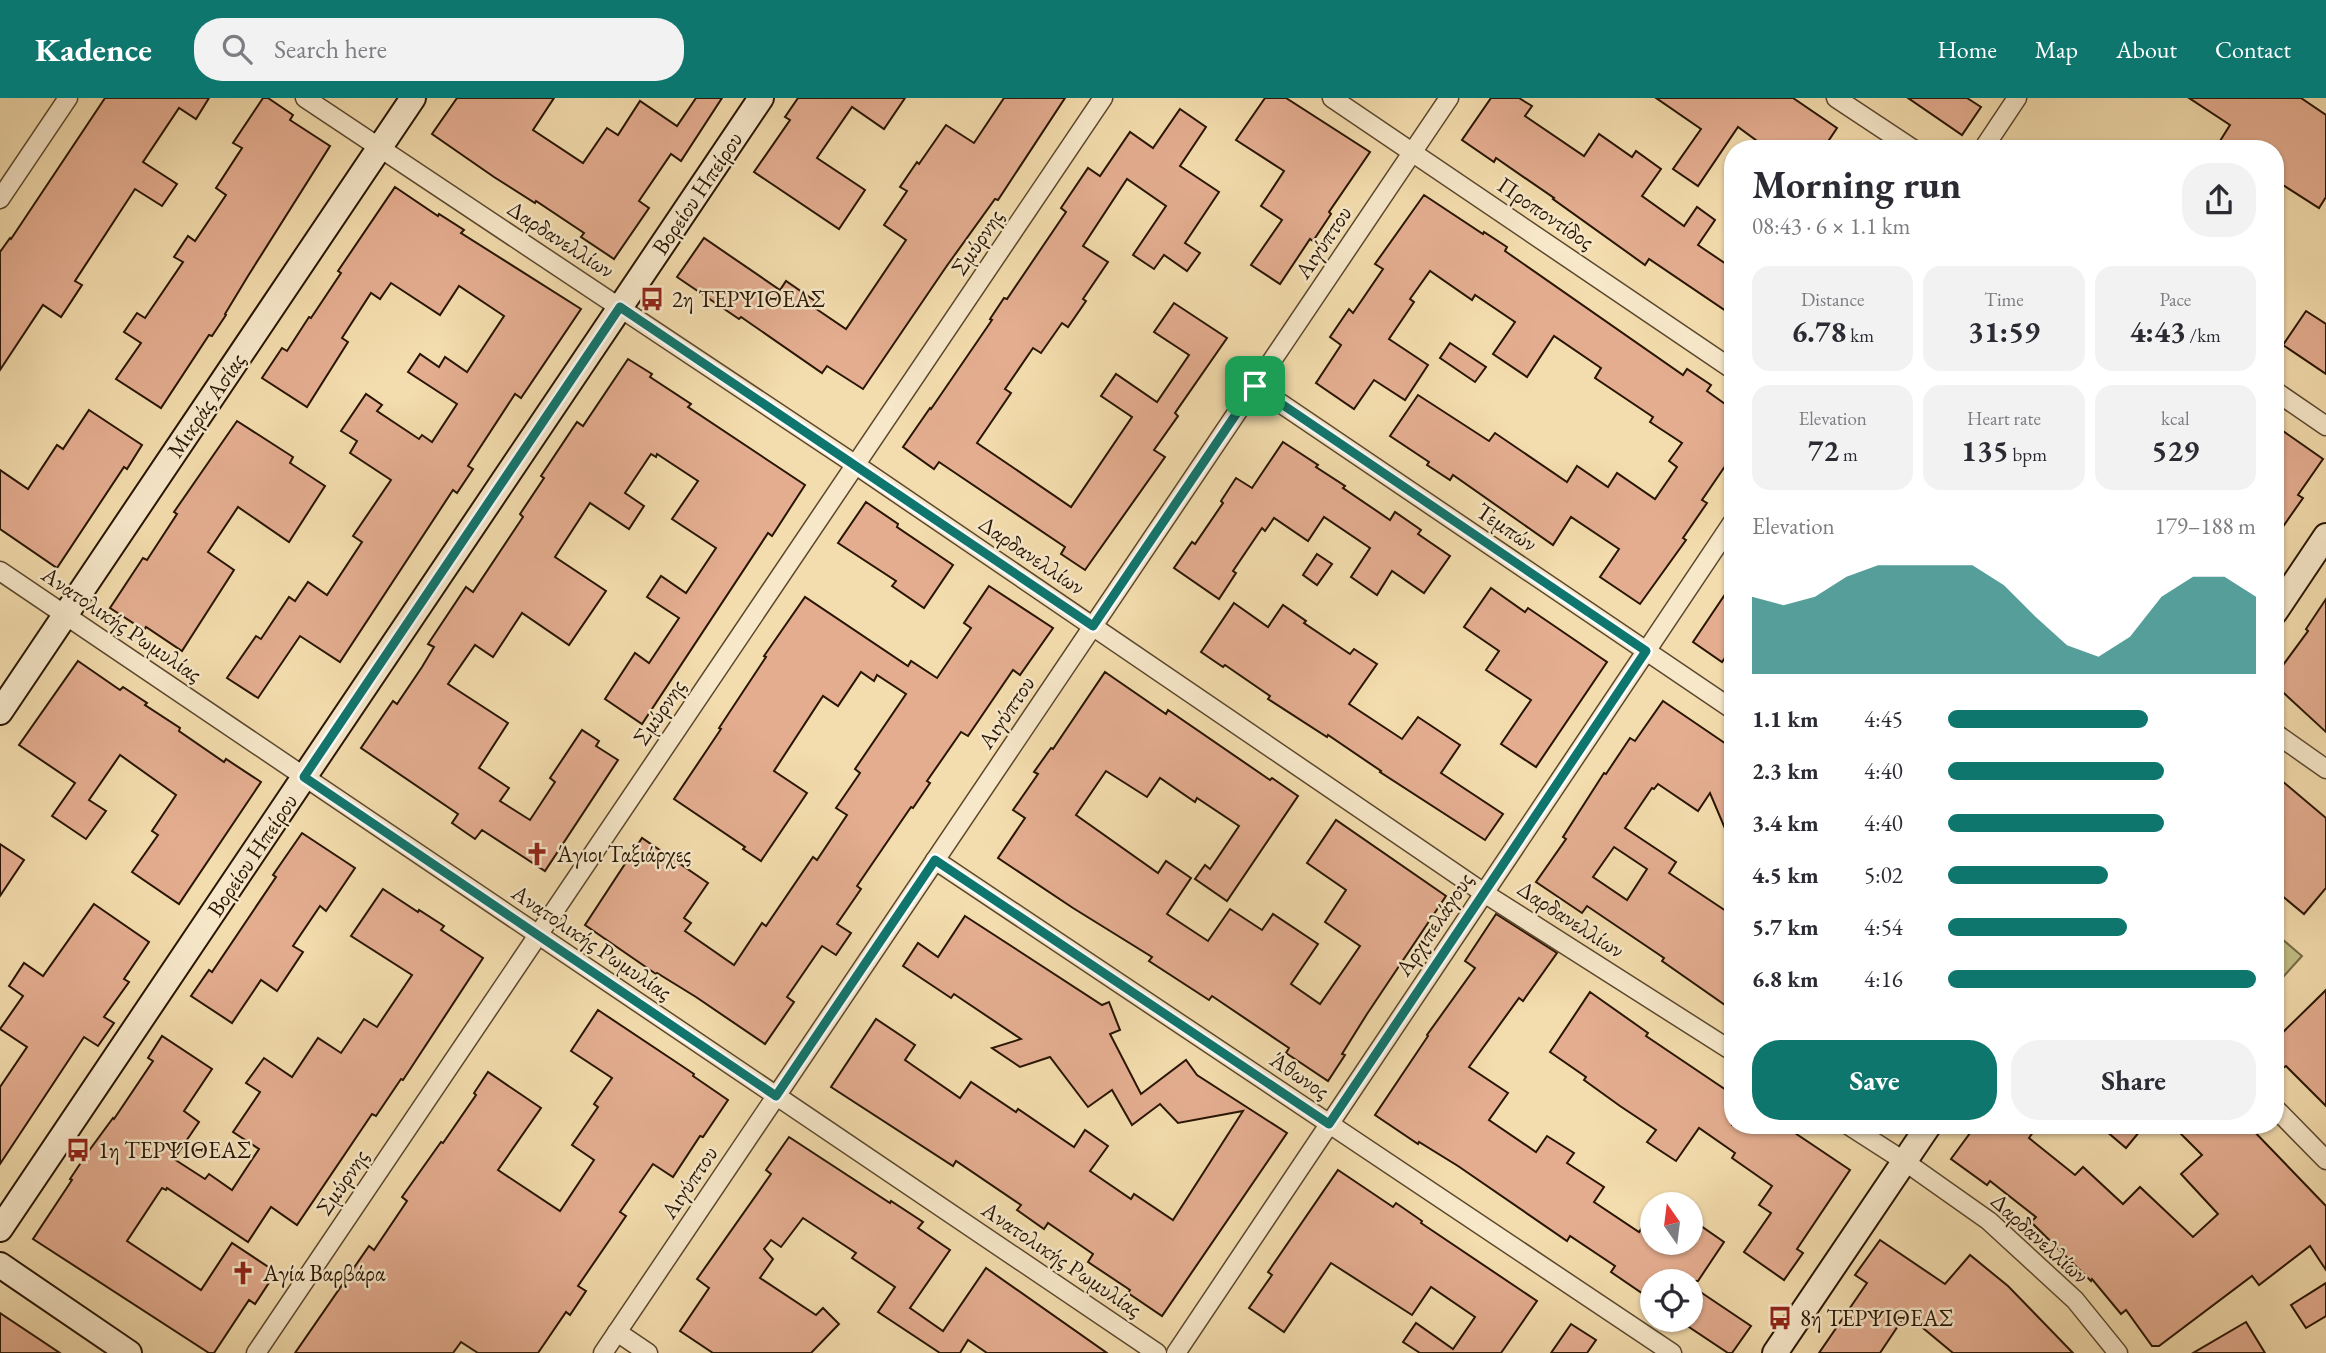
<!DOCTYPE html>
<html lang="en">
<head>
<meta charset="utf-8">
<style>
	:root { --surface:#fff; --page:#f2f2f3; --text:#2b2b33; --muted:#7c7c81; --accent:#0f766e }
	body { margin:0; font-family:"EB Garamond",serif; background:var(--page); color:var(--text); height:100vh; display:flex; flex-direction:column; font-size:26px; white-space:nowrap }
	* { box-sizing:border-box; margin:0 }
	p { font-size:23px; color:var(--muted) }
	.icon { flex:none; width:38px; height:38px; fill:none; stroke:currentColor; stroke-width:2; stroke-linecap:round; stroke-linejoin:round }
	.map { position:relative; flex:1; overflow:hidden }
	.panel { position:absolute; left:1724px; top:42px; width:560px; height:994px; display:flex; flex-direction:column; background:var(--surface); border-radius:28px; box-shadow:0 2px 5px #0004 }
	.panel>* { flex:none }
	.needle { width:46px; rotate:346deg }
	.buttons { position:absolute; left:1640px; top:1094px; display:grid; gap:14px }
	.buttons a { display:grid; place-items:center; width:63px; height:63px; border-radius:50%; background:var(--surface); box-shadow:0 2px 5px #0004; font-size:35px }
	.pin { position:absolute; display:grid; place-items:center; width:60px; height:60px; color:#fff; margin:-30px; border-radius:14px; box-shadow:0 4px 10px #0006 }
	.round { display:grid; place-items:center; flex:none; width:74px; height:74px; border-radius:28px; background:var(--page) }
	.head { display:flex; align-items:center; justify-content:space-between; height:119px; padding:0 28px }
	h1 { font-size:38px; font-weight:700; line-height:52px }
	.metrics { display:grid; grid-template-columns:repeat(3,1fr); gap:10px; height:119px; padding:7px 28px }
	.metrics div { display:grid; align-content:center; border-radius:18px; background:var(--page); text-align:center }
	.metrics b { font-size:30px; font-weight:700 }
	.metrics small { font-size:19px; font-weight:400 }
	.metrics p { font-size:19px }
	.chart { height:196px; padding:14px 28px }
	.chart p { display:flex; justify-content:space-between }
	.chart svg { width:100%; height:126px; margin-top:7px; fill:var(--accent); opacity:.7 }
	.action { display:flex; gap:14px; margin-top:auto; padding:14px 28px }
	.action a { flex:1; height:80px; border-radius:28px; background:var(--accent); color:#fff; font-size:28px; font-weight:700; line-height:80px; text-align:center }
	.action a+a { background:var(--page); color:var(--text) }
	ul { padding:0 28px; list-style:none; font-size:23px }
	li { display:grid; grid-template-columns:112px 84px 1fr; align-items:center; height:52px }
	li i { height:18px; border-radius:9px; background:var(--accent) }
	header { display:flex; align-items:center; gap:42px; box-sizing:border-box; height:98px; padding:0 35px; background:var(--accent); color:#fff }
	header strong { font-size:33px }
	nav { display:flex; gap:38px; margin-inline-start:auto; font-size:24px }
	.search { width:490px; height:63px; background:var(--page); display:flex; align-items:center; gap:18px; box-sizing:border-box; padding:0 24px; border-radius:28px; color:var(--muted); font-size:26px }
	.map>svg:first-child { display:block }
	.green { fill:#c2be85; stroke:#756a44; stroke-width:2 }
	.building { fill:#e4ad90; stroke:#281503; stroke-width:2; fill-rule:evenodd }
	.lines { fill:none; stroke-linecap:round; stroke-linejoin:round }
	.street-casing { stroke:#5b472e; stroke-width:21 }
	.secondary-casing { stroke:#281503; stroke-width:28 }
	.street { stroke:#f7e8ca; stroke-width:18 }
	.secondary { stroke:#f7e8ca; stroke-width:24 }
	.route-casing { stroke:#fff; stroke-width:14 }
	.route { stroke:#0f766e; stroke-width:9 }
	.labels { text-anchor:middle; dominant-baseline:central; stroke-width:5; stroke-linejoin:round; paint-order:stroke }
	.street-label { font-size:23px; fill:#281503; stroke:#f7e8ca }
	.poi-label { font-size:23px; fill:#281503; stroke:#f7e8ca; text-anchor:start }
</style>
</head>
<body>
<header>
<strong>Kadence</strong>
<div class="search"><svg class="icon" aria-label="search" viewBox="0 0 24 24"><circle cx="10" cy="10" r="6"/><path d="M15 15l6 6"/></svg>Search here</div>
<nav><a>Home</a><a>Map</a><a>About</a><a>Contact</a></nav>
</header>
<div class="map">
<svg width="2326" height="1255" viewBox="0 0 2326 1255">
	<rect width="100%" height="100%" fill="#f3dcad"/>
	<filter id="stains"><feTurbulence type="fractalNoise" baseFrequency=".00286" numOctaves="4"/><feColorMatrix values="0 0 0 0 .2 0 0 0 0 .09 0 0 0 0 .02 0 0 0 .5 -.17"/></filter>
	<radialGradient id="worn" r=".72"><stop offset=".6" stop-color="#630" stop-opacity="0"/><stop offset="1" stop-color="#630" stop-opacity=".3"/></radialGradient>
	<path class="green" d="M2275,835L2302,858L2275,888Z"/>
	<g class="building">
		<path d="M105,0H209L196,21L179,10L143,64L177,86L162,108L135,91L75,183L82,187L61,219L43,207L0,272V154L10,140L11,141Z"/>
		<path d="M263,0H268L293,17L290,22L330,48L248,178L225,216L226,217L212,238L209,237L161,310L116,281L141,245L124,234L137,215L145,220L183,164L174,159L188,138L195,143L226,97L216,90L242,50L233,45Z"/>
		<path d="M457,0H554L533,32L583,65L607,30L618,37L640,3L677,28L696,0H722L681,63L671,56L639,103L649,110L614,161L581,139L584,135L536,103L535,105L494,79L432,36Z"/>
		<path d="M798,0H905L884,31L852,9L817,60L865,92L839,131L754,74L790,22L785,19Z"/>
		<path d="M1004,0H1065L998,102L995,101L946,169L863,291L827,268L822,275L741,219L739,221L677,179L704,140L780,192L786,183L815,203L812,208L846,231L906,142L884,127L907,93L900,89L917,64L919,66L946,27L974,45Z"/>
		<path d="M1265,0H1286L1370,54L1329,114L1331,116L1313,143L1310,141L1280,186L1251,167L1282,122L1261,108L1284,73L1236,42Z"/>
		<path d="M1491,0H1519L1532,8L1525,18L1584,58L1599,36L1632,59L1636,53L1661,71L1642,98L1684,128L1697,109L1715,122L1698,147L1732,170V217L1649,161L1645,167L1553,101L1554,100L1496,60L1494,64L1462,42Z"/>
		<path d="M1656,0H1793L1837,30L1823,51H1768L1738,29L1698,88L1673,71L1701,31Z"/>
		<path d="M1908,0H1967L1981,9L1962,37Z"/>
		<path d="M2189,0H2301L2326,17V99L2319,110L2275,82V51H2215L2230,27Z"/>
		<path d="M1180,11L1206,29L1180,68L1219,94L1185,145L1200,155L1187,173L1164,157L1154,171L1133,157L1166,108L1127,81L1083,148L1108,164L1083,201L1086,203L1068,229L1062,225L1041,255L1033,250L1005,291L1011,295L977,345L1071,409L1132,319L1101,298L1116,276L1157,304L1189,257L1154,234L1174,205L1227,240L1175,315L1178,318L1154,352L1165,359L1085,472L1061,456L1065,449L939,364L934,371L903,349L930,310L931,311L992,222L990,221L1004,200L1007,201L1066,114L1061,110L1088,70L1100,78L1130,34L1153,50Z"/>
		<path d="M395,89L438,118L439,116L464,132L461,135L581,211L521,300L515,296L468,368L473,371L457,395L453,392L340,564L300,538L258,600L227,580L256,538L261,541L289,499L295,503L308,484L327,497L362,444L353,438L391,382L350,355L357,343L341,333L366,296L382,307L377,313L419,341L422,337L432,344L457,306L408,274L420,256L439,269L445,259L467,274L504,218L459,188L440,217L391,185L380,201L371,195L342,240L348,244L307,309L262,280L282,250L287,253L309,219L311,220L341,175L338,173Z"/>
		<path d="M1424,97L1483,136L1484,134L1507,149L1505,153L1683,277L1687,271L1711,287L1707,293L1732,311V358L1702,402L1707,405L1683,440L1686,442L1640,506L1600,479L1619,451L1571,419L1553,447L1453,377L1450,382L1427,367L1429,364L1390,338L1418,297L1489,343L1495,335L1567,384L1577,368L1608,389L1617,375L1655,401L1677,369L1669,363L1682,345L1650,324L1653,319L1595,280L1601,270L1554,238L1527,279L1493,256L1515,224L1475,197L1472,202L1430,173L1410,201L1414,204L1389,241L1428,267L1405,302L1374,282L1354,311L1316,285L1341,247L1330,239L1349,211L1353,215L1383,171L1375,166Z"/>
		<path d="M2306,213L2326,226V276L2283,247Z"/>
		<path d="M1450,245L1486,269L1475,284L1440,260Z"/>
		<path d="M628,261L652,276L650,279L691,306L688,309L805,387L772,438L768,435L642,626L605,601L635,555L649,565L679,520L647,499L661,478L686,495L716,450L672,421L698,383L657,356L656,359L651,356L625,395L644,408L629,431L590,405L555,459L606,493L569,547L522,515L493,559L475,547L448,586L508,625L479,670L509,690L500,703L530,722L555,684L550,680L582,632L599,643L596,648L618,662L545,773L482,732L475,741L452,725L458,716L361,650L393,603L397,606L422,569L434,549L428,546L466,489L473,494L523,419L520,416L544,380L541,378L577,324L583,328Z"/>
		<path d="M89,312L142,347L127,371L124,369L57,470L0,431V372L28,391L57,347L63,351Z"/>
		<path d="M237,323L293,359L290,365L325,388L289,444L238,409L208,454L234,472L182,553L146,529L144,532L110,510L143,460L147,462L177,416L174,414Z"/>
		<path d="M2283,333L2323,361L2298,397L2303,400L2275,440V344Z"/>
		<path d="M1283,344L1318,367L1316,369L1345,388L1343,390L1390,422L1395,414L1421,432L1418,436L1450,458L1424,495L1392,473L1377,497L1351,479L1370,450L1324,419L1308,443L1274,420L1265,433L1262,430L1233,473L1236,475L1219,501L1174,470L1192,444L1195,446L1223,405L1221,403L1236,380L1252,390Z"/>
		<path d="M866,404L898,426L897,429L953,467L924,510L892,488L896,483L838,445Z"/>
		<path d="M1317,456L1332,466L1317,487L1303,477Z"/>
		<path d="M1732,486V550L1722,564L1693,544Z"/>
		<path d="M989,488L1053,530L1020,577L1013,572L968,638L961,634L927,683L930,685L913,710L911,709L857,788L861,791L837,826L851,835L836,857L822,848L787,899L794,904L765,946L696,899L657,875L656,876L585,827L642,740L708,785L684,820L691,825L685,833L734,867L762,825L766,828L813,759L817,762L847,717L836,710L860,675L855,671L906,596L877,577L874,583L861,574L838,608L823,598L774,673L807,695L761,763L743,751L745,749L674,701L721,631L719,630L766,559L764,558L805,499L908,568L911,563L937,580L971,530L964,525Z"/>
		<path d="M1491,490L1525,514L1528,510L1607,564L1536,669L1501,646L1531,602L1486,572L1499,553L1464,529Z"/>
		<path d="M2326,501V634L2275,587V578L2308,533L2306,531Z"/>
		<path d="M1234,505L1268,529L1283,507L1306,523L1304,525L1350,556L1354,551L1377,566L1349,606L1402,641L1418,619L1460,647L1441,675L1503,716L1485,742L1380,674L1381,673L1328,637L1327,639L1268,601L1270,598L1225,567L1223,569L1201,554Z"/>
		<path d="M78,563L120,592L123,589L147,605L145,607L180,630L179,633L224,664L226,661L261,684L179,806L132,774L158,737L152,733L176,697L120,657L89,702L106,713L86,741L52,718L75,685L19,647Z"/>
		<path d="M1105,574L1166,616L1168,612L1270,682L1272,680L1298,698L1227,803L1195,781L1205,767L1210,771L1239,728L1197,700L1195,704L1160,680L1147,699L1106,673L1076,717L1158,775L1166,763L1191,780L1167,816L1208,843L1230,811L1262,832L1273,816L1318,846L1291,886L1320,906L1360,848L1325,824L1346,792L1307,765L1336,722L1446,798L1367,916L1342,956L1345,957L1328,983L1286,955L1289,950L1212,898L1209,902L1149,863L1152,859L1073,810L998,760L1025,720L1013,712L1038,676L1034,674L1051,650L1053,651Z"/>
		<path d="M1663,603L1732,650V747L1710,695L1698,713L1658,686L1654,691L1652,690L1625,730L1676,764L1669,775L1732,817V895L1725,907L1662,863L1664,860L1587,808L1582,815L1536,784L1566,741L1563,739L1604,675L1606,676L1630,640L1635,643ZM1614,749L1647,771L1627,802L1593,779Z"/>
		<path d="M2275,677L2326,720V790L2304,816L2275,792Z"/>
		<path d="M302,735L355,770L326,813L320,808L293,848L303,854L277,893L261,882L232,925L191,898L209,872L212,874L276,779L273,777Z"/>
		<path d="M0,746L24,762L0,798Z"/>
		<path d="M383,791L418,814L419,812L444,828L441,832L483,860L403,982L401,981L376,1018L372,1016L297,1127L271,1109L248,1144L167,1090L166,1092L162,1090L127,1143L201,1192L232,1145L276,1174L255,1206L249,1202L214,1255H209L33,1141L72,1082L70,1081L88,1054L113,1020L114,1021L153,963L148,960L162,938L212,971L184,1013L199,1024L174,1061L205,1081L209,1076L232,1092L259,1051L233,1034L260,994L246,985L264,960L292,979L318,940L341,955L364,921L377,929L412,877L351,838Z"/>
		<path d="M94,806L149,844L124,881L129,884L104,919L114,925L98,948L84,939L0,1066V989L27,949L0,931L23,898L9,888L24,865L43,878Z"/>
		<path d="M1496,816L1557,855L1523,903L1519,900L1469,969L1508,995L1489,1022L1536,1054L1547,1038L1574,1055L1567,1065L1604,1089L1594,1104L1639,1134L1652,1115V1144H1690V1138L1698,1126L1724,1144L1698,1183H1652V1202L1611,1174L1615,1168L1570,1138L1567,1143L1458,1068L1419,1044L1418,1046L1375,1017L1428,938L1427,937L1475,870L1465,863Z"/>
		<path d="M965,818L1102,907L1109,904L1120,932L1110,936L1141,996L1186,962L1197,977L1287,1035L1162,1218L1128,1195L1130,1192L1088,1164L1093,1156L1048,1125L1044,1131L1017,1112L1021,1107L956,1063L953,1068L831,989L876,921L915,947L905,962L960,1000L971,984L1016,1014L1018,1011L1074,1049L1085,1032L1108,1048L1090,1073L1131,1101L1134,1096L1173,1122L1243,1013L1178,1025L1160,1006L1132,1027L1112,992L1088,1009L1050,959L1020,969L992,950L1021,941L954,896L951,900L903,868L918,845L938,859Z"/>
		<path d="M2326,892V1008L2286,968L2283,970L2275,962V942Z"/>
		<path d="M1590,894L1648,935L1646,938L1732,996V1027H1783L1850,1072L1797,1151L1803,1155L1784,1182L1744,1154L1771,1115L1759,1107L1772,1088L1732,1060L1735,1055L1699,1030L1676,1063L1647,1044L1656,1032L1620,1008L1584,982L1586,979L1550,954Z"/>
		<path d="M598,912L694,976L693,978L728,1002L703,1039L700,1038L673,1079L653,1066L620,1114L626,1118L578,1188L586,1193L570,1217L566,1214L538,1255H478L461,1244L453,1255H295L369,1148L374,1152L407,1103L402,1099L441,1044L443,1045L476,997L474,995L488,974L541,1010L498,1072L560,1113L594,1062L572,1047L598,1009L594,1006L612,980L571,953Z"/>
		<path d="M1976,1027H2038L2029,1040L2075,1077L2083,1069L2123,1106L2140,1089L2193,1139L2218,1116L2181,1076L2202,1057L2172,1027H2248L2326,1108V1172L2310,1148L2259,1187L2252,1178L2159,1248H2152L2126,1212L2121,1216L2092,1181L2091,1183L2031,1124L2036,1119L1990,1083L1987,1087L1951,1061Z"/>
		<path d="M2099,1027H2145L2126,1050Z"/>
		<path d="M789,1039L890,1105L891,1103L923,1124L918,1130L950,1152L910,1210L943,1233L986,1170L1107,1255H987L968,1242L960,1255H940L878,1214L895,1189L852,1160L856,1155L803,1120L781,1149L771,1142L764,1151L773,1161L760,1180L816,1217L823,1210L839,1226L811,1255H713L680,1233L709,1190L697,1181L771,1076L766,1072Z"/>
		<path d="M1338,1072L1393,1109L1396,1105L1422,1123L1421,1125L1537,1203L1501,1255H1420L1403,1244L1416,1225L1453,1251L1475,1219L1431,1189L1412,1217L1331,1165L1284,1234L1249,1210L1272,1177L1268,1174Z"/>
		<path d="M1880,1142L1945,1186L1970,1157L2008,1188L2073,1255H1953L1906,1216L1880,1255H1819L1867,1185L1855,1177Z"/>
		<path d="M2326,1185V1218L2306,1230L2291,1207Z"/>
		<path d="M1690,1187L1751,1228L1732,1255H1728L1686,1227L1690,1222Z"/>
		<path d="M0,1215L60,1255H0Z"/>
		<path d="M2246,1224L2265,1255H2193Z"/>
		<path d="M1571,1226L1596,1242L1587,1255H1551Z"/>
	</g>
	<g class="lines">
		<g class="street-casing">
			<g id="street">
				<path d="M305,0L856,367L1484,795L1732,953"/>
				<path d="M1332,0L1732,271"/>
				<path d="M1836,0L1913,51"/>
				<path d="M1983,51L2017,0"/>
				<path d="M0,101L68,0"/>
				<path d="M1255,288L1732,611"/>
				<path d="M2275,293L2326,328"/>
				<path d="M0,473L1157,1255"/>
				<path d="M2275,635L2326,671"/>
				<path d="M935,762L1672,1255"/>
				<path d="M2275,1010L2326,1062"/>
				<path d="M1848,1027L1904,1063L1989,1123L2075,1202L2118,1255"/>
				<path d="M617,1234L648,1255"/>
				<path d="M256,1255L1103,0"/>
				<path d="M603,1255L1449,0"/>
				<path d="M1176,1255L1732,425"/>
			</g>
		</g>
		<g class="secondary-casing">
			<g id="secondary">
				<path d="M2275,514L2326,438"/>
				<path d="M0,614L413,0"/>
				<path d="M0,1131L761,0"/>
				<path d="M0,1167L129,1255"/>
				<path d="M1775,1255L1929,1027"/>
			</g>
		</g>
		<use href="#street" class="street"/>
		<use href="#secondary" class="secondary"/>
	</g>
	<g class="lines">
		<g class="route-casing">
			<path id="route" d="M620,209L1093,528L1255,288L1646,553L1329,1026L935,762L776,998L304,679Z"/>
		</g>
		<use href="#route" class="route"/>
	</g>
	<defs>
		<g id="bus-bare" transform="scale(1.89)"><path d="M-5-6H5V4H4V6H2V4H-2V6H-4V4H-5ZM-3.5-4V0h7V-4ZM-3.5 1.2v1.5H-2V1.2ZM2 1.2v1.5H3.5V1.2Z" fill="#8f2418" stroke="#f7e8ca" stroke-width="2.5" paint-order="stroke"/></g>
		<g id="church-bare" transform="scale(1.89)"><path d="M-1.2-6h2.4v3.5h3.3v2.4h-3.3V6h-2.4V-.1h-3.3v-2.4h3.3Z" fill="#8f2418" stroke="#f7e8ca" stroke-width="2.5" paint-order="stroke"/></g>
	</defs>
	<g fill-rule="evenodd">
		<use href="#bus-bare" x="652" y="201"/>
		<use href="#church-bare" x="537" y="756"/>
		<use href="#bus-bare" x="78" y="1052"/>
		<use href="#church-bare" x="243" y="1175"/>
		<use href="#bus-bare" x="1780" y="1220"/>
	</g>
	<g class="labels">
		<g class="street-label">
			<text transform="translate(697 95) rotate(-56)">Βορείου Ηπείρου</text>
			<text transform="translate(1546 115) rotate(34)">Προποντίδος</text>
			<text transform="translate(561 141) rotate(33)">Δαρδανελλίων</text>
			<text transform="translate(977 144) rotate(-56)">Σμύρνης</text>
			<text transform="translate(1323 144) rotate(-56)">Αιγύπτου</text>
			<text transform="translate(206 307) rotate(-56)">Μικράς Ασίας</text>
			<text transform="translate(1507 429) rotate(34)">Τεμπών</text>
			<text transform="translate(1032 457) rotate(34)">Δαρδανελλίων</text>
			<text transform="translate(122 526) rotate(34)">Ανατολικής Ρωμυλίας</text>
			<text transform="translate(659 614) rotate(-56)">Σμύρνης</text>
			<text transform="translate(1006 614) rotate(-56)">Αιγύπτου</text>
			<text transform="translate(252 757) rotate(-56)">Βορείου Ηπείρου</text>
			<text transform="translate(1571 821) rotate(33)">Δαρδανελλίων</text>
			<text transform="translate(1434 826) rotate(-56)">Αρχιπελάγους</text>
			<text transform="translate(592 844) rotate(34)">Ανατολικής Ρωμυλίας</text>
			<text transform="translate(1300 977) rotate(34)">Άθωνος</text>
			<text transform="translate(342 1084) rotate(-56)">Σμύρνης</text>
			<text transform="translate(689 1084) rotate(-56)">Αιγύπτου</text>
			<text transform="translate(2040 1140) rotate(42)">Δαρδανελλίων</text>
			<text transform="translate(1062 1161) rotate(34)">Ανατολικής Ρωμυλίας</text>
		</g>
		<g class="poi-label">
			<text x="672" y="201">2η ΤΕΡΨΙΘΕΑΣ</text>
			<text x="557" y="756">Άγιοι Ταξιάρχες</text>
			<text x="98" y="1052">1η ΤΕΡΨΙΘΕΑΣ</text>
			<text x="263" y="1175">Αγία Βαρβάρα</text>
			<text x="1800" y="1220">8η ΤΕΡΨΙΘΕΑΣ</text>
		</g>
	</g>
	<rect width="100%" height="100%" filter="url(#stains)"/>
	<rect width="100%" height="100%" fill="url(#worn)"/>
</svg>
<div class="buttons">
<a><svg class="needle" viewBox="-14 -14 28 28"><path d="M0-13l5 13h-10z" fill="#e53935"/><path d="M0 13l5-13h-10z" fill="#7c7c81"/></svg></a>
<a><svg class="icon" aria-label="locate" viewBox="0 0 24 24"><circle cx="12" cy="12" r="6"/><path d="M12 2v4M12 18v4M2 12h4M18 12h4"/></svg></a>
</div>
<div class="pin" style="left:1255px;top:288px;background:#1e9e55"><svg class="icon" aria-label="arrive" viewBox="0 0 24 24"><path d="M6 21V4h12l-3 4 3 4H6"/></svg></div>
<section class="panel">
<div class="head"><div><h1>Morning run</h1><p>08:43 · 6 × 1.1 km</p></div><a class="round"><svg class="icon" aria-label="share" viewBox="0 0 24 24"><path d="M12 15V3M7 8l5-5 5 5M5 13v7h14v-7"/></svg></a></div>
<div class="metrics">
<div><p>Distance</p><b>6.78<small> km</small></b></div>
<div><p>Time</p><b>31:59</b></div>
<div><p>Pace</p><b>4:43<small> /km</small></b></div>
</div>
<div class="metrics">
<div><p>Elevation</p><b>72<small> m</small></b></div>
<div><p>Heart rate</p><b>135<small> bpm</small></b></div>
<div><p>kcal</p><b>529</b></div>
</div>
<div class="chart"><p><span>Elevation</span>179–188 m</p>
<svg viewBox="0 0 160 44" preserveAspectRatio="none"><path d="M0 44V17L10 20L20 17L30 10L40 6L50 6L60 6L70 6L80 13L90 24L100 34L110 38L120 31L130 17L140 10L150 10L160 17V44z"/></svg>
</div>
<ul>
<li><b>1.1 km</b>4:45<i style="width:65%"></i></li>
<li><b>2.3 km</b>4:40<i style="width:70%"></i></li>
<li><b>3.4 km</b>4:40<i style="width:70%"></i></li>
<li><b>4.5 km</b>5:02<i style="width:52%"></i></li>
<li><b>5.7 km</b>4:54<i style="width:58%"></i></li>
<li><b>6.8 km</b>4:16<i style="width:100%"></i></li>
</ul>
<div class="action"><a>Save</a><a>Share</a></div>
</section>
</div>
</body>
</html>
